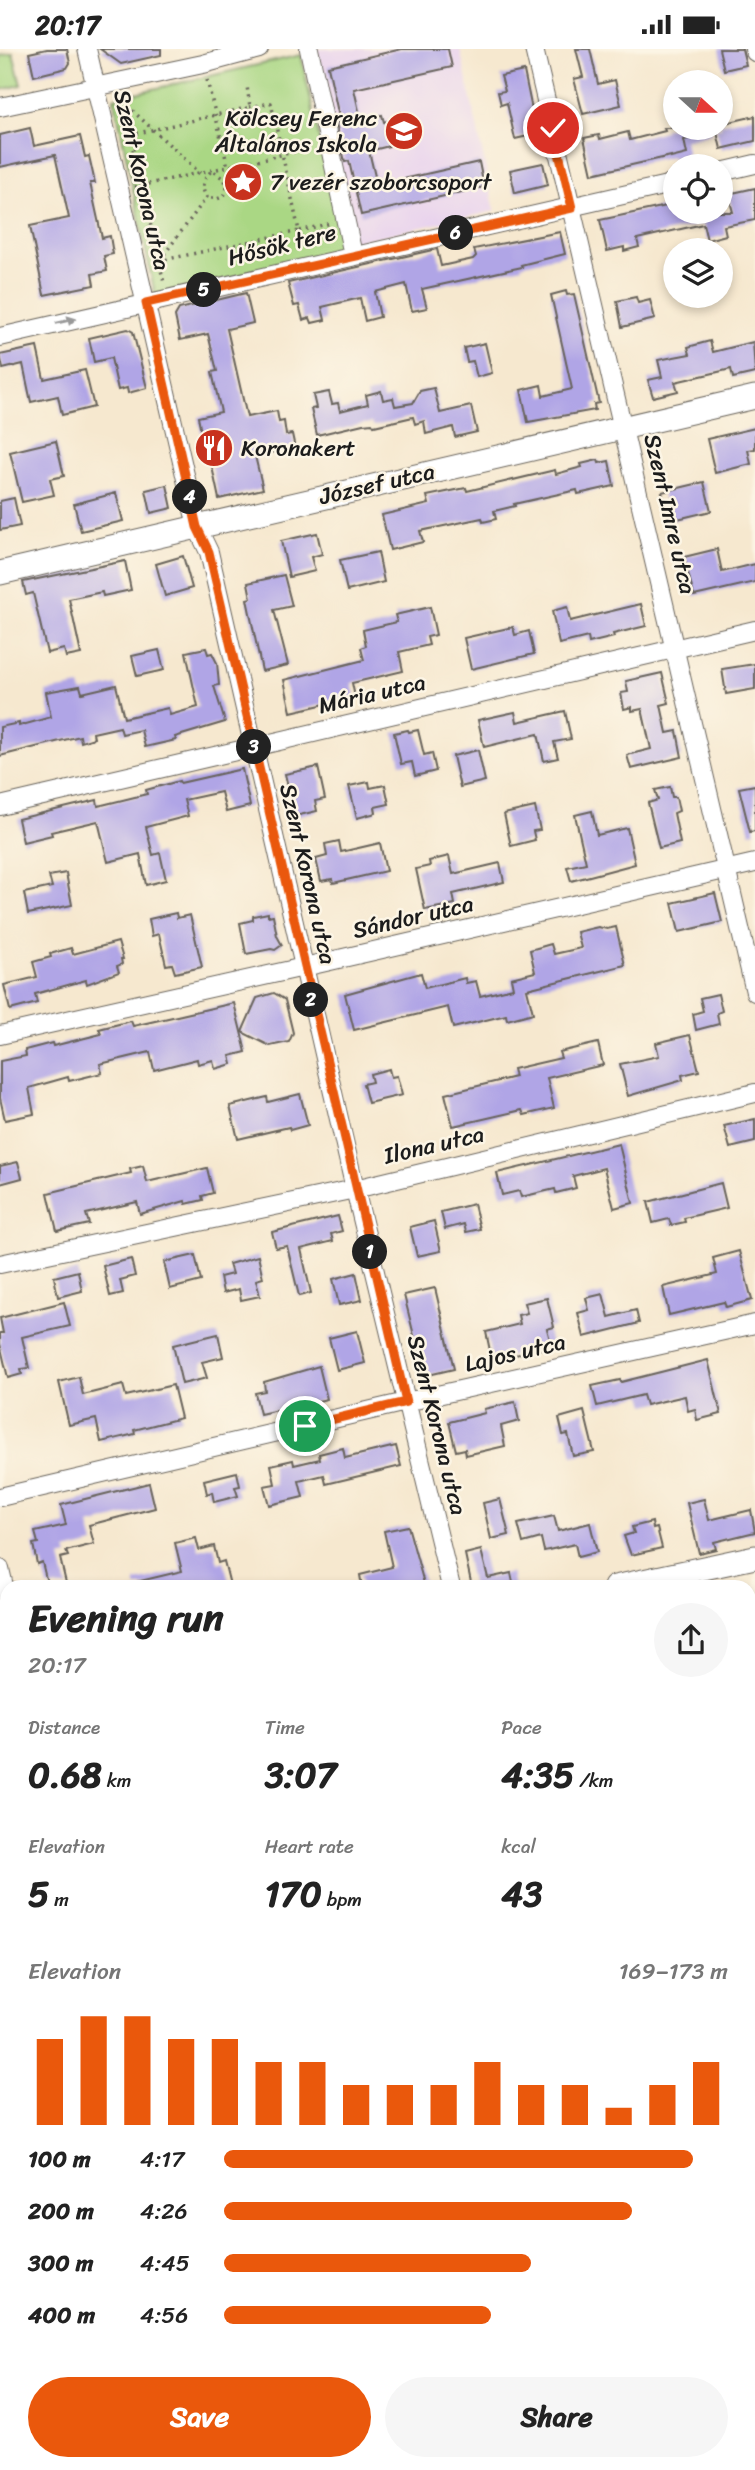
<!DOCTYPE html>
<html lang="en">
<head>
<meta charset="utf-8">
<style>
	:root { --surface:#fff; --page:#f6f6f6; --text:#222; --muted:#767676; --accent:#ea580c }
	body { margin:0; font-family:Sriracha,sans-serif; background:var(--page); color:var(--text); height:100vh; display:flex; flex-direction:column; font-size:26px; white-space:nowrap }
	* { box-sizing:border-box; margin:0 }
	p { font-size:23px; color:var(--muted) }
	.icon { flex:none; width:38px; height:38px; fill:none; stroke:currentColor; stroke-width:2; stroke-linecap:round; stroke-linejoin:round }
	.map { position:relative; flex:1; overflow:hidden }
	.details { position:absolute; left:0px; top:1531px; width:756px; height:891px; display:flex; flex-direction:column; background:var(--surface); border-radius:21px 21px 0 0; box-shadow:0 4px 10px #0003 }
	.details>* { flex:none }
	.needle { width:46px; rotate:111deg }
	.tools { position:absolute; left:663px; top:21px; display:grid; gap:14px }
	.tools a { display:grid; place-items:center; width:70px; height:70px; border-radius:50%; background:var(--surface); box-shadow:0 4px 10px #0003; font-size:35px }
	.pin { position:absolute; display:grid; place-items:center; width:60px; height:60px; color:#fff; margin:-30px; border:4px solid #fff; border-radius:50%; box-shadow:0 2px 7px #0007 }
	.km { position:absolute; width:35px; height:35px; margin:-18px; border-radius:50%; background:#222; color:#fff; font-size:19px; line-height:35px; text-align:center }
	.round { display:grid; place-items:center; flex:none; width:74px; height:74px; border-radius:37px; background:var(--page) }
	.head { display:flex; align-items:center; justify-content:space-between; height:119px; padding:0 28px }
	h1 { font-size:38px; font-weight:800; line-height:52px }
	.figures { display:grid; grid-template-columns:repeat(3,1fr); gap:10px; height:119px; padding:7px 28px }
	.figures div { display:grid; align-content:center }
	.figures b { font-size:35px; font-weight:800 }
	.figures small { font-size:19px; font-weight:400 }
	.figures p { font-size:19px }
	.chart { height:196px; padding:14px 28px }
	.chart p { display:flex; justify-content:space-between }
	.chart svg { width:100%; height:126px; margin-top:7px; stroke:var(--accent); stroke-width:6 }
	.button { display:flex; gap:14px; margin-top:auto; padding:14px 28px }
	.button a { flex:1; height:80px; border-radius:42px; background:var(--accent); color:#fff; font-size:28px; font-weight:800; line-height:80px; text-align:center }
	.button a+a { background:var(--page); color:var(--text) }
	ul { padding:0 28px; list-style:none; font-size:23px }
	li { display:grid; grid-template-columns:112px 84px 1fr; align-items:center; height:52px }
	li i { height:18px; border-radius:9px; background:var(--accent) }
	.status { display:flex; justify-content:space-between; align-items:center; height:49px; padding:0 35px; background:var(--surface); direction:ltr }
	.status svg { height:19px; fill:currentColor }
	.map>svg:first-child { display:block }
	.built { fill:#e8d2ee }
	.green { fill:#aad784; stroke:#637a50; stroke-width:2 }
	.building { fill:#b0a5e6 }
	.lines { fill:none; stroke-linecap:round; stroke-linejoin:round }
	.minor-casing { stroke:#68635b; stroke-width:20 }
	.tertiary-casing { stroke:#68635b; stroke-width:25 }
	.path { stroke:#68635b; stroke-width:3.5; stroke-dasharray:2 5; stroke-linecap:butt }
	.minor { stroke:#fff; stroke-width:18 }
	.tertiary { stroke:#fff; stroke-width:23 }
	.oneway { fill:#999 }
	.route-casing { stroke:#fff; stroke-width:14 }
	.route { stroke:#ea580c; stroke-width:9 }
	.labels { text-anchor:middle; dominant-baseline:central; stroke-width:5; stroke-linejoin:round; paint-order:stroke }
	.poi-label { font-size:23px; fill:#1c1c1c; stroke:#fcf5e5; text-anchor:start }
	.street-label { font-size:23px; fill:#1c1c1c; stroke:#fcf5e5 }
</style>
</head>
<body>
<div class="status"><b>20:17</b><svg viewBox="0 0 49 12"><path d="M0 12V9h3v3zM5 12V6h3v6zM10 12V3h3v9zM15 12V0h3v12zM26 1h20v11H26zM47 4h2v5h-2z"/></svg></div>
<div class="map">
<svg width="755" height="2421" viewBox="0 0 755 2421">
	<rect width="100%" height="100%" fill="#fcf5e5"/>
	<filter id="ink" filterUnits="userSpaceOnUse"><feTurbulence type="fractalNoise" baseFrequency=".0143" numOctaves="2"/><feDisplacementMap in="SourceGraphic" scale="14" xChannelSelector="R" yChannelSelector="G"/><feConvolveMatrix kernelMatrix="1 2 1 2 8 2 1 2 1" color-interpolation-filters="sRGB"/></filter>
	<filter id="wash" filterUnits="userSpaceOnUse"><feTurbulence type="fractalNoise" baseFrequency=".00686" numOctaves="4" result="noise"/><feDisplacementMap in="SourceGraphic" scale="28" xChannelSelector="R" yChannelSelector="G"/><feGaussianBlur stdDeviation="1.57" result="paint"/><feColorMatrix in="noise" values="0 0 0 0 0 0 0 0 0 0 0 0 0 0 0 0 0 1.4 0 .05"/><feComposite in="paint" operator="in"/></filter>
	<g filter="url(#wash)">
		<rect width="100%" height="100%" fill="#f6e8cf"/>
		<path class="built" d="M319,0H460L495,162L353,193L313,1Z"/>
		<g class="green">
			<path d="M13,4L21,36L0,41V7Z"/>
			<path d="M301,6L345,208L156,250L114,49Z"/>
		</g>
		<g id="blocks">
			<g class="building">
				<path d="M47,0H67L70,14L67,19L34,27L29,4Z"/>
				<path d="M100,0H161V6L121,15Z"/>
				<path d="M402,0H448L452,18L354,40L361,71L382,66L384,73L388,72L391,88L387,89L389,97L369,102L377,136L479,113L484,138L361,166L349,112L345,113L336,74L340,73L328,17Z"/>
				<path d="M576,0H590L598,35L615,31L621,56L583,65L574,30L583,28Z"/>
				<path d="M719,0H742L746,16L724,21Z"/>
				<path d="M524,22L537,85L515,90L507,54L501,56L498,43L505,42L501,27Z"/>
				<path d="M755,67V92L721,100L716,79H721V75Z"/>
				<path d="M30,79L34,97L80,87L85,108L89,107L95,134H90L102,189L110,187L113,205L104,207L107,222L92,225L94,236L44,246L30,177L69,169L55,106L0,118V86Z"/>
				<path d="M664,79H711L712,84L684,91L687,105L671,109V107L592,125L584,89L599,86L600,90L628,83L630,91L665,82Z"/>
				<path d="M543,114L548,136L515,144L510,121Z"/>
				<path d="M755,139V171L724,177L726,186L707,191L703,175L637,190L639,198L624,202V198L607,202L600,171L676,155V163H733L728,145Z"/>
				<path d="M560,183L565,205L521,216L522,218L422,240L427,259L412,262L406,235L375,243L380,268L365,272L360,249L322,258L325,271L312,274L310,269L303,271L299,256L294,257L288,234L437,200L441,217L473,210L476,207L474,200Z"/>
				<path d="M566,242L567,246L574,245L599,354L594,355L595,361L528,373L521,341L541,336L543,347L572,340L551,246Z"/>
				<path d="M246,244L253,274L227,280L247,368L277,362L279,373L284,372L286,386L292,385L295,399L255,407L263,440L219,450L211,413L207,414L198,368L221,363L212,323L217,322L208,285L180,291L175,267L179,260Z"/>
				<path d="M636,248L638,254L650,251L655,270L622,278L617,252Z"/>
				<path d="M128,280L133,283L147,339L128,344L127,339L118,341L111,309L94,313L89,289Z"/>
				<path d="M710,292L713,303L753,293L755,324L733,329L731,320L675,333L678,342L653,348L648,331L662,328L658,311L690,305L688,298Z"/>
				<path d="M485,294L492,324L477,328L473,312L467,313L464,299Z"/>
				<path d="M37,298L44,330L85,321L94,358L62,366L58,347L31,353L23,315L3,320L0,306Z"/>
				<path d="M434,339L440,364L471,357L477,383L455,388L453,378L426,385L424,372L415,375L413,368L374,377L372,374L363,375L317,386L311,360L316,359L313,346L329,343L332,355L338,354L340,362L368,355L366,346L381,342L383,351L393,349L395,357L413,354L420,342Z"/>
				<path d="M755,379V400L748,401L751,415L715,424L707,390Z"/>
				<path d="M56,392L64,427L50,430L54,446L22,453L10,403Z"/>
				<path d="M598,411L599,414L609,412L614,437L578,445L577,441L514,455L515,457L494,462L496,470L483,473L482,469L420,482L423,493L390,501L382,466L429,455L427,447L466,439L467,442L555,421L556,425L582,418L581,415Z"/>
				<path d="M704,433L711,462L669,472L662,443Z"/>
				<path d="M167,436L172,459L151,464L146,441Z"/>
				<path d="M116,444L123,472L81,482L74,455Z"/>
				<path d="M14,449L20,477L0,481V452Z"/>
				<path d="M317,484L322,505L311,508L315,522L289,528L281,492Z"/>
				<path d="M717,500L722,523L755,515V533L694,547L684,508Z"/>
				<path d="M378,503L384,533L347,542L340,511Z"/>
				<path d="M183,507L192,539L165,547L156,515Z"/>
				<path d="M125,512L131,541L103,547L102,543L69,550L81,605L66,608L64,600L47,604L33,544L26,546L23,533Z"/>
				<path d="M284,526L292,557L274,561L288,616L262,622L247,550L251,549L248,534Z"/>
				<path d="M641,555L646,577L613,585L614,588L589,594L588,588L559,595L552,562L567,558L570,572Z"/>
				<path d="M430,558L436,586L427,588L429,596L399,603L403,622L352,634L355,648L291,663L284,631L364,611L361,599L366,597L363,581L397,573L395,566Z"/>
				<path d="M513,578L515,586L529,582L534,605L471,620L464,589Z"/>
				<path d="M206,599L208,605L212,604L217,614L219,636L214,637L225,673L175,688L176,691L145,698L141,681L122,685L120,678L93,684L94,689L81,693L80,687L0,707V678L19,674V677L51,668L46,643L80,637L82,644L116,636L124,669L168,659L170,666L198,658L186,603Z"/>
				<path d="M159,601L164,621L137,627L132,607Z"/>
				<path d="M755,615V640L726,645L722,620Z"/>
				<path d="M662,624L669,654L661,656L667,684L677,682L682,708L631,720L627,706L651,700L642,660L632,662V658L624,660L621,644L628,643L626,632Z"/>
				<path d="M565,662L571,690L554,693L558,709L544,712L538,685L484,698L478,671L515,663L517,673Z"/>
				<path d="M408,681L409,683L418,681L424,706L432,704L436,722L415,727L412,713L401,715L394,684Z"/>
				<path d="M478,701L485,732L460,738L453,707Z"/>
				<path d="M318,718L325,750L315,752L317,762L295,767L285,725Z"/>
				<path d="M242,720L250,757L226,763L221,743L184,751L188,767L146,778L153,806L160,804L166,831L146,836L140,805L108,813L98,772L51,783L52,786L23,793L18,770L97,751L98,757L147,745L146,741L179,732L180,734Z"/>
				<path d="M369,733L370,739L385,736L389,755L375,758L376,764L357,769L349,737Z"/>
				<path d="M755,736V782L750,783L739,739Z"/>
				<path d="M670,738L672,748H676L679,762L674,764L680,794L659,799L648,754L658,751L655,741Z"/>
				<path d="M535,758L540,781L533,782L535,791L511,797L504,765Z"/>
				<path d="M592,762L597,786L627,779L635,815L571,832L567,818L586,814L575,766Z"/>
				<path d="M339,792L341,803L380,794L386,822L333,834L332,830L321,832L316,810L327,807L325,795Z"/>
				<path d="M449,807L453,825L500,814L504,833L453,845L455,855L425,861L416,820L430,817L429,812Z"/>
				<path d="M66,824L72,856L28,865L24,844L52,838L49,827Z"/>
				<path d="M715,844L722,873L679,883L672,854Z"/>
				<path d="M176,864L177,869L190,866L202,918L175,924L172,915L166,916L159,885L152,887L149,870Z"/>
				<path d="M268,864V867L273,866L277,887L282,896L275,901L271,900L246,905L240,874L253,871V867Z"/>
				<path d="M598,878L607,880L616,878L625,916L527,940L533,964L507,971L506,966L453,979L448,958L354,981L345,945L421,924L425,939L465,929L466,934L476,932L480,947L513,939L511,929L535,923L530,901L551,895L554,905L581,899L577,883Z"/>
				<path d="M118,893L123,910H121L122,915L117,917L119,923L87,935L86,931L35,945L37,954L10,961L4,936L37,928L33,913L51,908L50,905L71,899L73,905Z"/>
				<path d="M274,944L285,951L293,984L289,993L270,997L242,983L257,949Z"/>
				<path d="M718,945L722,962L717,964L719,975L696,981L693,965L703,962L700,949Z"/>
				<path d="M234,954L246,1003L230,1007L232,1015L215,1020L213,1011L198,1015L197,1010L154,1021L150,1003L100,1015L102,1024L69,1032L68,1028L29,1039L34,1065L5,1071L0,1049V1012L26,1007L25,1001L52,994L53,997L101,985L99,980L131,972L133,977Z"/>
				<path d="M690,986L699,1022L682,1026L683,1031L628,1047L620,1015L659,1007L656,994Z"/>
				<path d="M598,994L603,1016L547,1029L554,1059L524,1066L522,1061L453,1077L445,1045L515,1028L513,1020L561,1009L559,1003Z"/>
				<path d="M389,1020L391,1028L397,1027L402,1046L368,1054L363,1035L372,1033L370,1025Z"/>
				<path d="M300,1045L308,1076L290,1081L289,1078L238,1090L230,1057L267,1048L268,1053Z"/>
				<path d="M755,1070V1093L730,1099L724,1077Z"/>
				<path d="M619,1095L633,1154L614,1159L604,1119L573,1127L576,1139L556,1144L555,1140L521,1148L519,1142L502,1146L497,1124Z"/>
				<path d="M18,1113L22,1129L0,1135V1117Z"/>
				<path d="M143,1117L147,1133L207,1119L213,1144L202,1147L203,1151L186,1155L185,1152L140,1165L137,1153L86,1165L89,1175L57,1182L48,1144L131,1124L130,1120Z"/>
				<path d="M721,1134L727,1159L684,1169L685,1173L671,1176L669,1170L653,1174L648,1153Z"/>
				<path d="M474,1155L480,1180L466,1183L464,1175L445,1180L441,1163Z"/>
				<path d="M338,1167L342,1182L331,1185L333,1192L301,1200L311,1244L299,1247L287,1197L276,1199L272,1183Z"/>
				<path d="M434,1172L441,1202L417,1207L410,1178Z"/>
				<path d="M739,1202L752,1251L726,1258L724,1253L669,1266L663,1238L717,1225L713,1209Z"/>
				<path d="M195,1206L201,1232L170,1240L164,1213Z"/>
				<path d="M258,1207L263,1229L256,1231L260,1247L241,1251L239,1240L223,1244L220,1228L232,1225L229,1215Z"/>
				<path d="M131,1210L135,1227L120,1231L123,1244L110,1247L103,1217Z"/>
				<path d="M78,1222L82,1242L58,1248L54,1228Z"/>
				<path d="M356,1224L362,1251L339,1256L333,1230Z"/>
				<path d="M435,1239L454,1320L424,1327L404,1246Z"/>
				<path d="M603,1245L609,1268L636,1261L639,1274L584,1288L578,1264L589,1261L586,1249Z"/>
				<path d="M547,1249L554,1278L547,1280L552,1298L492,1311L486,1283L520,1275L518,1266L527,1264L524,1254Z"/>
				<path d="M64,1253L70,1277L22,1288L29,1319L21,1320L22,1325L8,1329L0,1295V1284H3L0,1269Z"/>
				<path d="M357,1282L365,1314L337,1321L329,1289Z"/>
				<path d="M218,1285L223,1308L202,1313L207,1329L182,1335L173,1296Z"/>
				<path d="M708,1311L721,1365L697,1371L695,1360L688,1362L685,1347L646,1356L643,1346L597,1357L592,1337L620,1331L621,1333Z"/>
				<path d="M319,1317L327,1350L260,1365L255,1344L265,1342L264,1333Z"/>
				<path d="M79,1328L83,1346L123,1336L126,1347L173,1336L181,1369L134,1381L135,1385L101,1393L96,1370L69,1376L59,1333Z"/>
				<path d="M515,1353L519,1372L501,1377L505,1397L466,1406L465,1400L456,1402L449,1373L485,1364L484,1360Z"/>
				<path d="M584,1362L594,1403L573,1407L568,1385L563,1386L559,1369Z"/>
				<path d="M396,1397L401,1417L326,1435L324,1426L299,1432L303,1448L269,1456L264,1437L275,1435L271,1416L293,1411L294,1416L320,1410L319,1405L343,1399L345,1409Z"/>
				<path d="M237,1423L240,1437L235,1438L238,1447L214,1453L212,1443L207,1445L204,1431Z"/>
				<path d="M149,1434L155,1459L89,1476L94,1495L66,1502L68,1507L60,1509L67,1538H48L42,1513L37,1515L33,1495L38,1494L35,1483L66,1476L61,1456Z"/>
				<path d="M500,1450L509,1486L491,1490L483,1454Z"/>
				<path d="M704,1450L709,1471L751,1461L755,1483L714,1493L716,1500L699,1504L687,1454Z"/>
				<path d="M554,1467L558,1482L590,1474L597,1503L578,1508L575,1495L544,1502L541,1489L523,1494L518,1475Z"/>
				<path d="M652,1473L653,1480L657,1479L662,1499L631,1506L624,1487L634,1484L632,1478Z"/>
				<path d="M408,1477L425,1538H362L360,1526L392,1518L384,1482Z"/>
				<path d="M196,1489L199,1501L214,1497L218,1514L224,1512L230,1536L222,1538H136V1533L182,1522L175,1494Z"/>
				<path d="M481,1501L488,1529L511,1524L514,1538H472L465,1505Z"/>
			</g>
		</g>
	</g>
	<g filter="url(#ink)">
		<use href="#blocks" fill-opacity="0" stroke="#68635b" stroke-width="2"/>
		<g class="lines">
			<g class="minor-casing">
				<g id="minor">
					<path d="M87,0L197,478L209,503L355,1140L451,1538"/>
					<path d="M309,0L353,206"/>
					<path d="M534,0L755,943"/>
					<path d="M754,0L755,3"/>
					<path d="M0,58L203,15L259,0"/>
					<path d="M721,123L755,115"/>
					<path d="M0,288L676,134"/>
					<path d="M0,757L755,581"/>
					<path d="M0,986L304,918L755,814"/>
					<path d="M0,1215L355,1140L755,1044"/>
					<path d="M0,1448L406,1353L755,1275"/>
					<path d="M0,1520L7,1550"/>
					<path d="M749,1840L755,1838"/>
					<path d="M0,2013L7,2011"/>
					<path d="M749,2173L755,2171"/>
					<path d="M0,2346L7,2345"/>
					<path d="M198,2415L199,2421"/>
					<path d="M651,2415L652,2421"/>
				</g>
			</g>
			<g class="tertiary-casing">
				<g id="tertiary">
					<path d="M0,524L755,348"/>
					<path d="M615,1538L755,1508"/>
					<path d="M0,1682L7,1680"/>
				</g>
			</g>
			<g class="path">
				<path d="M207,31L228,118"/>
				<path d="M122,52L164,234"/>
				<path d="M122,52L200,124"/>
				<path d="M130,86L250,58L247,37"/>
				<path d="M135,138L312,99"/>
				<path d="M299,182L331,174"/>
				<path d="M160,211L207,148C199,137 204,130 212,121L225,131L227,140L224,147L217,150L207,148"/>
				<path d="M159,212L299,182L271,54L250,58"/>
			</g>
			<use href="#minor" class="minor"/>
			<use href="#tertiary" class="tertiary"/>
		</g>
		<defs><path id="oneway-solid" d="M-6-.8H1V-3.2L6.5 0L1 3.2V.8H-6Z" transform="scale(1.75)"/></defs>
		<use class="oneway" href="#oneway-solid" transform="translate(66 272) rotate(-13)"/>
	</g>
	<g class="lines" filter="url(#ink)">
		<g class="route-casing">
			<path id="route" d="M305,1377L406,1353L209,503L197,478L146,254L572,159L553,79"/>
		</g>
		<use href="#route" class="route"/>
	</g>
	<defs>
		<g id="school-disc" transform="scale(2.0125)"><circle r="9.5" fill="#c8321e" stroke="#fcf5e5"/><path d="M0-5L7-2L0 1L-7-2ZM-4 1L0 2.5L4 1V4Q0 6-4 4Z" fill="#fff"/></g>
		<g id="sight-disc" transform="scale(2.0125)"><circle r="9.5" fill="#c8321e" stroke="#fcf5e5"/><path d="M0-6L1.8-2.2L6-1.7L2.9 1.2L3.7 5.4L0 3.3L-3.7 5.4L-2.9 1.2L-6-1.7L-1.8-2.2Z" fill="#fff"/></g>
		<g id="restaurant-disc" transform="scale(2.0125)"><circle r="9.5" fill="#c8321e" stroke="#fcf5e5"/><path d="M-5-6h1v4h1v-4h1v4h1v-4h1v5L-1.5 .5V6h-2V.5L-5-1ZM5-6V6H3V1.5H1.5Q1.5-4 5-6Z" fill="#fff"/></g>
	</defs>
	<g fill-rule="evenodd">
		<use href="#school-disc" x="404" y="82"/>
		<use href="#sight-disc" x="243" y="133"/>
		<use href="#restaurant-disc" x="214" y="399"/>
	</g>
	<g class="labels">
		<g class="poi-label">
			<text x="377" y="69" text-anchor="end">Kölcsey Ferenc<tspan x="377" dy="26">Általános Iskola</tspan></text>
			<text x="270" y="133">7 vezér szoborcsoport</text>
			<text x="241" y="399">Koronakert</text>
		</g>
		<g class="street-label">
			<text transform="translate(142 131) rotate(77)">Szent Korona utca</text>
			<text transform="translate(282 196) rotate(-14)">Hősök tere</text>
			<text transform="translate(377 435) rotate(-13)">József utca</text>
			<text transform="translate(670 465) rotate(77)">Szent Imre utca</text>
			<text transform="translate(372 645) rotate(-13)">Mária utca</text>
			<text transform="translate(308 825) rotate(77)">Szent Korona utca</text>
			<text transform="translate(413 868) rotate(-13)">Sándor utca</text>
			<text transform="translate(434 1096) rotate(-13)">Ilona utca</text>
			<text transform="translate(515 1304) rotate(-13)">Lajos utca</text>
			<text transform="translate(437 1376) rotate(76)">Szent Korona utca</text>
		</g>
	</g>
</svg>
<div class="tools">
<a><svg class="needle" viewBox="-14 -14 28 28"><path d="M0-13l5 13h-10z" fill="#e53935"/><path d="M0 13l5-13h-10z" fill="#767676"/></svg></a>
<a><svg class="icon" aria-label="locate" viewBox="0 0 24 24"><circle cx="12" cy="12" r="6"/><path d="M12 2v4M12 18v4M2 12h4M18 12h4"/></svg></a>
<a><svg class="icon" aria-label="layers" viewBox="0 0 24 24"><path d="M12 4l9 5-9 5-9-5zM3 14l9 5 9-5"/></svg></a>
</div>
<div class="pin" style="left:305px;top:1377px;background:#1e9e55"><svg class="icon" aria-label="arrive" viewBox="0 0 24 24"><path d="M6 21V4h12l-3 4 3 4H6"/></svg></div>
<div class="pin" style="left:553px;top:79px;background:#d93025"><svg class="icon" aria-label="check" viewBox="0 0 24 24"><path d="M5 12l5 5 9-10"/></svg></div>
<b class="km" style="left:370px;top:1203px">1</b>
<b class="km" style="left:311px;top:951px">2</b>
<b class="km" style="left:254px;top:698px">3</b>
<b class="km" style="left:190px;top:448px">4</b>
<b class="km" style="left:204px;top:241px">5</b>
<b class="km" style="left:456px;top:184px">6</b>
<section class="details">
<div class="head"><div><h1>Evening run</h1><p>20:17</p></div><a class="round"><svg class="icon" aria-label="share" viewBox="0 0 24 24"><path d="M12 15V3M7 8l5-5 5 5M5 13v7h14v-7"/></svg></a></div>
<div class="figures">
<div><p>Distance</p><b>0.68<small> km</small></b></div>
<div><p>Time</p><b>3:07</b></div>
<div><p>Pace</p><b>4:35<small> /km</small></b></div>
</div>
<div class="figures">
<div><p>Elevation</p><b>5<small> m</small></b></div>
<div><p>Heart rate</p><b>170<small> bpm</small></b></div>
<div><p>kcal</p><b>43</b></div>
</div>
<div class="chart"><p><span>Elevation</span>169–173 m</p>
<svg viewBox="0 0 160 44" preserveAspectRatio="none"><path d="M5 44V14M15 44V6M25 44V6M35 44V14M45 44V14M55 44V22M65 44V22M75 44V30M85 44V30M95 44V30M105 44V22M115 44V30M125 44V30M135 44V38M145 44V30M155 44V22"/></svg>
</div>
<ul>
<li><b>100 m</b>4:17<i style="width:93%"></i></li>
<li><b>200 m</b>4:26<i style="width:81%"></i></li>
<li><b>300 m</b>4:45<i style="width:61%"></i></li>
<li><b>400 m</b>4:56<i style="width:53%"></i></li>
</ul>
<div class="button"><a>Save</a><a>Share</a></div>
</section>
</div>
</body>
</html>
